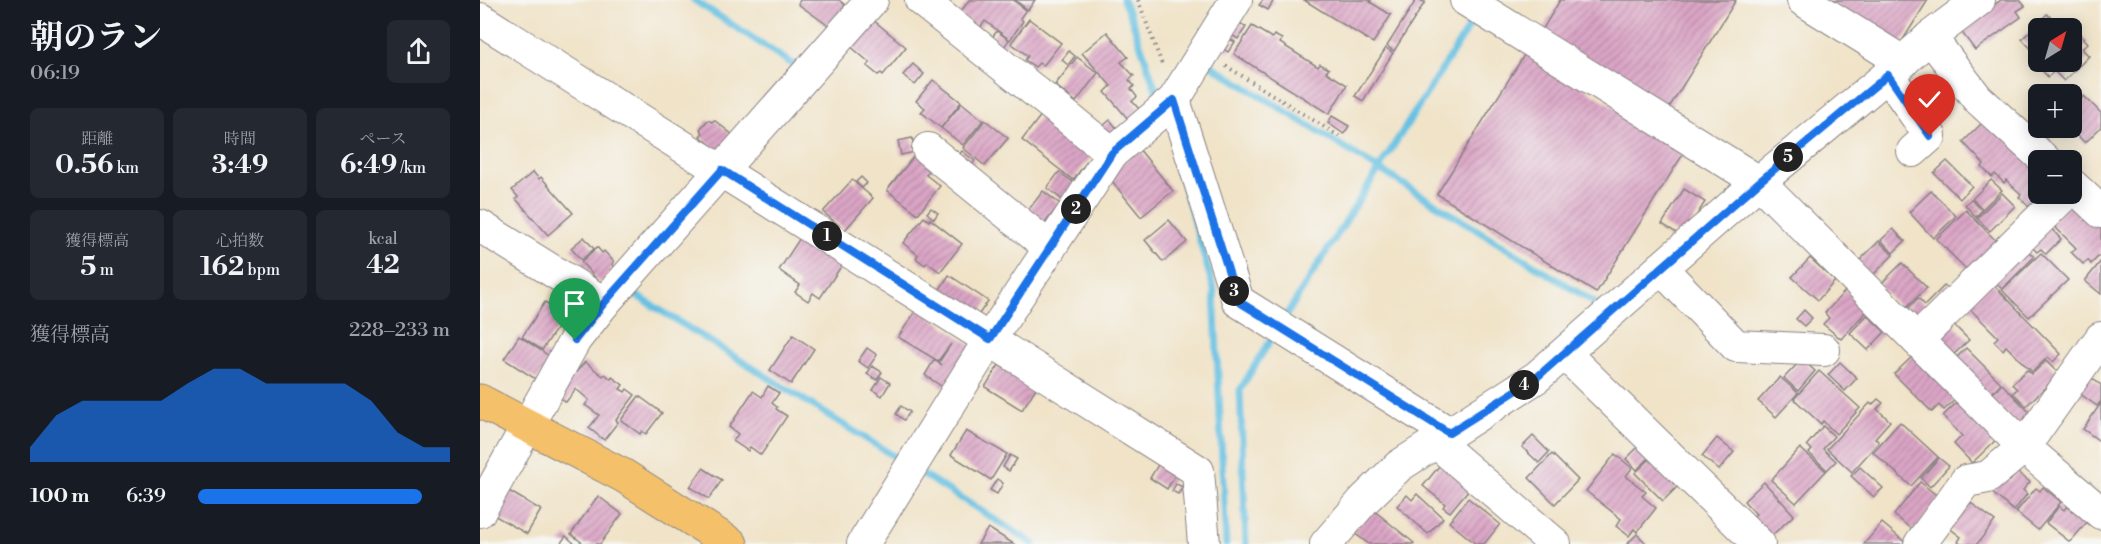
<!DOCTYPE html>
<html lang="ja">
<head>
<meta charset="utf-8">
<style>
	:root { --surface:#171b24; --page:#242831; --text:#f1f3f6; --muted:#9ea1a6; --accent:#1a73e8 }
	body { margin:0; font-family:"Libre Bodoni","Noto Serif JP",serif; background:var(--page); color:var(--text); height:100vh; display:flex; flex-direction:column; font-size:22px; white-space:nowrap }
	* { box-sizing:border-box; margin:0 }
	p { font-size:20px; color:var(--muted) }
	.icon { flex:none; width:33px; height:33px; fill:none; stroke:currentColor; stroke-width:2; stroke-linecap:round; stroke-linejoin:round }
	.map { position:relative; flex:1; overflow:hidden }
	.details { display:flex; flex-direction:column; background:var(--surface); width:480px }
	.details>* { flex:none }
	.needle { width:39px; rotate:37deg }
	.controls { position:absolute; left:1548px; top:18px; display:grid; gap:12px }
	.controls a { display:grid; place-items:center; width:54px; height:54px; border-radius:9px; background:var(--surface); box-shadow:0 3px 15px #0003; font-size:30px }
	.pin { position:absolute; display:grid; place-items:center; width:51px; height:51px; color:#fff; margin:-62px -26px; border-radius:50% 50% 50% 0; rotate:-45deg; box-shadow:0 0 6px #0007 }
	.pin .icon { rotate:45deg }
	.km { position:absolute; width:30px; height:30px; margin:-15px; border-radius:50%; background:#222; color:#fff; font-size:16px; line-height:30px; text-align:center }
	.round { display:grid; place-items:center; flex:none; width:63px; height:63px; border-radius:9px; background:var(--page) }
	.headline { display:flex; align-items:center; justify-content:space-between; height:102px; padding:0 30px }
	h1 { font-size:33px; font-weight:700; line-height:45px }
	.metrics { display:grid; grid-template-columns:repeat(3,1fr); gap:9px; height:102px; padding:6px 30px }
	.metrics div { display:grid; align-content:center; border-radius:9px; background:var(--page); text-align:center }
	.metrics b { font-size:26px; font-weight:700 }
	.metrics small { font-size:16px; font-weight:400 }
	.metrics p { font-size:16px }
	.chart { height:168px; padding:12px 30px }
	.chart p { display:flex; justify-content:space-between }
	.chart svg { width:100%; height:108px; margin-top:6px; fill:var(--accent); opacity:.7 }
	ul { padding:0 30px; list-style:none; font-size:20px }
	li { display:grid; grid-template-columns:96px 72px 1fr; align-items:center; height:45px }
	li i { height:15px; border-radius:8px; background:var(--accent) }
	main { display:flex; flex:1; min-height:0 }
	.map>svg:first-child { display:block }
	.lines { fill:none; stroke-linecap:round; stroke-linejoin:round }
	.stream { stroke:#64c0e2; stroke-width:7 }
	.building { fill:url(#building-hatch) }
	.minor-casing { stroke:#898282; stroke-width:34 }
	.major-casing { stroke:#898282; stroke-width:35 }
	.path { stroke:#898282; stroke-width:4; stroke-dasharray:1.5 4.5; stroke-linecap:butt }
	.minor { stroke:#fff; stroke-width:32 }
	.major { stroke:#f4c16b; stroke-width:33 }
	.route-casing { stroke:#fff; stroke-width:12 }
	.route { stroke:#1a73e8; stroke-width:8 }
</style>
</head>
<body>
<main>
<section class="details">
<div class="headline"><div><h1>朝のラン</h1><p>06:19</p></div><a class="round"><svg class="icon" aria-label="share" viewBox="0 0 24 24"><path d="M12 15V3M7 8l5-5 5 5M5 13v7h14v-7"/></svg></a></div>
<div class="metrics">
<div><p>距離</p><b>0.56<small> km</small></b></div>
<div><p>時間</p><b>3:49</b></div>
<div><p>ペース</p><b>6:49<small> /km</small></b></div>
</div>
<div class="metrics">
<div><p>獲得標高</p><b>5<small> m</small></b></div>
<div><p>心拍数</p><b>162<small> bpm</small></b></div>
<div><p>kcal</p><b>42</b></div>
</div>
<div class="chart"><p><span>獲得標高</span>228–233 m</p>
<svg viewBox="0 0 160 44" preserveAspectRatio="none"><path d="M0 44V38L10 25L20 19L30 19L40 19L50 19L60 12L70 6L80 6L90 12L100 12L110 12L120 12L130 19L140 32L150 38L160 38V44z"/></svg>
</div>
<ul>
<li><b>100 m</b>6:39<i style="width:89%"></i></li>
</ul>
</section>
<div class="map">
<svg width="1621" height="544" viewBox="0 0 1621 544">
	<defs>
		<pattern id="building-hatch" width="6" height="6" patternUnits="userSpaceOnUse" patternTransform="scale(1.5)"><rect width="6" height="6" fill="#dca6c6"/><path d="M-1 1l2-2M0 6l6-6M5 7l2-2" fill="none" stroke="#b287a2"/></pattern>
	</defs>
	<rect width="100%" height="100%" fill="#f6f6f2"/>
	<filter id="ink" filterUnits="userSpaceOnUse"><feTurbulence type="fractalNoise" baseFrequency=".0167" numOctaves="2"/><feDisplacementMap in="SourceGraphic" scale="12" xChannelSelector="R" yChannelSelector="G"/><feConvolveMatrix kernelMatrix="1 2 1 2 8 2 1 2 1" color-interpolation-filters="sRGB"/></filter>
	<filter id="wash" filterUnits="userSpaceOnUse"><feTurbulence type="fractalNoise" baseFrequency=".008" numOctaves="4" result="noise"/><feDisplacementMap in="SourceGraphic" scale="24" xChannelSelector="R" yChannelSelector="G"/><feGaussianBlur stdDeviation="1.35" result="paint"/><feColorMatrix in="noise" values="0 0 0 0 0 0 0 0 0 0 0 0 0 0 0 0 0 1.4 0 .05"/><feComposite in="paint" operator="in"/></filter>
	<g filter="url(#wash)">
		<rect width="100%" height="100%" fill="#f0e3c8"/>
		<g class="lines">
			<g class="stream">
				<path d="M214,0L317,67"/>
				<path d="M643,0L652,20L680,102"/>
				<path d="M729,64L1120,306"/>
				<path d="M694,151L734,290L746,544"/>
				<path d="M151,292L420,460"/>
				<path d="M805,317L990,25"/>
				<path d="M444,475L554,544"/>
				<path d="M766,544L760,390L794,334"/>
			</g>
		</g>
		<g id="blocks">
			<g class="building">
				<path d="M320,0H359L365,5L349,26L318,4Z"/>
				<path d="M489,0H533L546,10L540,18L543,21L530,40L505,21L499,29L479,14Z"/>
				<path d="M535,0H555L548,10Z"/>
				<path d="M783,0H794L788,10L779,5Z"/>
				<path d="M824,0H891L890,2L911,15L893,43Z"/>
				<path d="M936,0L945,2L914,51L907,46Z"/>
				<path d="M1080,0H1256L1187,111L1061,32Z"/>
				<path d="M1345,0H1448L1419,46Z"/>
				<path d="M1521,0H1540L1545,6L1537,11L1541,17L1495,50L1480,30Z"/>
				<path d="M1567,14L1582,28H1558V56L1542,39Z"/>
				<path d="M392,19L426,47L403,75L401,73L398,75L387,66L390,63L369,45Z"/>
				<path d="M549,19L581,43L563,66L559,63L555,67L545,60L548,56L531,43Z"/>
				<path d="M758,22L766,27L758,39L750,34Z"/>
				<path d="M772,26L792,38L794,35L802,39L800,43L838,67L840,64L849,69L846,72L867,85L849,114L754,54Z"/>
				<path d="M1596,30L1608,43L1602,49L1609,56L1584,81L1574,71L1568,77L1558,66L1562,62H1592V35Z"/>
				<path d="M517,31L529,40L522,50L509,41Z"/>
				<path d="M627,32L648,57L641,62L654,76L649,80L654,86L651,89L657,97L652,101L659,109L648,119L625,92L631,86L602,53Z"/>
				<path d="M748,38L755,42L748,52L742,48Z"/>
				<path d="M906,48L913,53L883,101L875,96Z"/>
				<path d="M589,51L595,56L588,65L582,60Z"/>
				<path d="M1046,52L1205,151L1116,293L957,194Z"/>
				<path d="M597,57L618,73L596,102L575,85Z"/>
				<path d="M433,64L444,74L435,85L423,75Z"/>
				<path d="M453,80L481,102L461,128L441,112L445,108L436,101Z"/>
				<path d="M1604,96L1621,113V127L1605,143L1590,128H1592V108Z"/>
				<path d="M482,103L503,120L483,145L461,128Z"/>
				<path d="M565,110L616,150L593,180L542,140Z"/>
				<path d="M852,116L869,126L864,134L848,123Z"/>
				<path d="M1509,116L1558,164V194H1577L1559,212L1551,204L1549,207L1539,197L1541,194L1529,183L1526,180L1524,183L1515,174L1512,177L1502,167L1504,164L1483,142Z"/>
				<path d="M228,120L232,122L234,120L253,135L239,152L220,136L223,133L220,129Z"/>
				<path d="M505,120L528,138L505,166L483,148Z"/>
				<path d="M630,120L639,131L626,142L617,131Z"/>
				<path d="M432,138L435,152L421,155L418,141Z"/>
				<path d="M659,149L693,191L661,217L627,175Z"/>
				<path d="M482,151L495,161L487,171L474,161Z"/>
				<path d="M437,152L454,165L446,175L460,186L438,214L407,190Z"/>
				<path d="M1467,161L1492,186L1480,199L1454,173Z"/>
				<path d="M53,172L59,179L61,177L93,213L68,235L36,199L38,197L32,190Z"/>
				<path d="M579,172L597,185L584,201L567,188Z"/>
				<path d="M381,177L387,183L382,188L376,182Z"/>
				<path d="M372,180L393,198L365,230L343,212Z"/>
				<path d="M1511,180L1522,190L1503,209L1492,199Z"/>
				<path d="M1204,189L1225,202L1203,237L1182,224Z"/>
				<path d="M563,191L580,204L559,231L542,218Z"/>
				<path d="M1451,191L1476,216L1453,238L1429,212Z"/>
				<path d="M1522,193L1535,206L1510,231L1497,218Z"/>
				<path d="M1593,196L1621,224V254L1611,264L1608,260L1603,264L1591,252L1596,248L1568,220Z"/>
				<path d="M1491,199L1502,210L1496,217L1485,205Z"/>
				<path d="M451,208L458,213L454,219L447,213Z"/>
				<path d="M1486,210L1523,248L1488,271L1456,239Z"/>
				<path d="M444,217L449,221L450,219L482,244L460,272L447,262L445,265L436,258L438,255L423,243Z"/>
				<path d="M689,220L707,242L683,262L665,240Z"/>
				<path d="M1565,222L1581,239L1566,254L1561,249L1557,252L1546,241Z"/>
				<path d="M1413,229L1425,241L1413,253L1401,240Z"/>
				<path d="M104,237L114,249L101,260L91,248Z"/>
				<path d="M320,238L362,265L340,298L333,293L328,301L315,292L320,285L299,270Z"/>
				<path d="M1399,241L1413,255L1392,276L1378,262Z"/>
				<path d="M1542,245L1554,257L1522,289L1510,277Z"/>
				<path d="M117,247L122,253L124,251L134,262L132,264L134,267L130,270L132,272L121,284L101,262Z"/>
				<path d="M1561,253L1588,280L1549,317L1522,290Z"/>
				<path d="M1330,258L1355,281L1338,300L1312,277Z"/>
				<path d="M1621,261V294L1605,281Z"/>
				<path d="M1422,263L1447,288L1423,310L1399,286Z"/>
				<path d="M469,275L508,301L497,317L458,292Z"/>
				<path d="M1507,278L1581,354L1573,362L1568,357L1552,372L1526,346L1523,350L1514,341L1518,337L1489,308Z"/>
				<path d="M1464,286L1475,296L1442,328L1425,311L1438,298L1445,305Z"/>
				<path d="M1366,290L1388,310L1361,339L1343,324L1349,318L1345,313Z"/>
				<path d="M65,302L86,315L62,350L42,337Z"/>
				<path d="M438,308L492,346L464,388L445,375L454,360L462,365L459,362L471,344L458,361L418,337Z"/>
				<path d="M1324,310L1332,318L1324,326L1316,319Z"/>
				<path d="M1387,315L1405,332L1388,350L1370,333Z"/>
				<path d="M1466,317L1489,340L1469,359L1447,336Z"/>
				<path d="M313,335L334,349L311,384L290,370Z"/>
				<path d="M39,336L72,358L57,380L24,359Z"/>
				<path d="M387,348L397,355L388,368L378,361Z"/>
				<path d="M1486,348L1521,383L1508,397L1473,361Z"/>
				<path d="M1439,350L1481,394L1464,410L1459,405L1452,412L1414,374Z"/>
				<path d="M1322,359L1335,371L1318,391L1304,378Z"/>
				<path d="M1566,361L1579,374L1546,406L1533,393L1537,389L1532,384L1547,370L1552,374Z"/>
				<path d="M105,362L123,376L125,374L131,379L132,377L143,385L140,389L145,392L147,389L155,395L136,420L138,422L124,440L109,428L119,415L105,405L109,400L96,389L86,402L76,395Z"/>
				<path d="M1360,362L1377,378L1365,391L1348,375Z"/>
				<path d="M519,365L528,370L530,368L558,385L542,410L505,387Z"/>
				<path d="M392,366L402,372L397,380L387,374Z"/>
				<path d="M1339,371L1380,408L1356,434L1343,421L1341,424L1314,399Z"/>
				<path d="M1607,375L1621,385V401L1617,406L1599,393Z"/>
				<path d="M401,377L410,383L402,396L393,390Z"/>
				<path d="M1300,377L1318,393L1296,417L1278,401Z"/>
				<path d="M1522,384L1554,417L1541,430L1509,397Z"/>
				<path d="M288,386L299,393L292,403L297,407L296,409L307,416L281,455L270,447L268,451L253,441L258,434L249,427L273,391L282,397Z"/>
				<path d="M159,396L182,413L166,434L162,431L160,434L141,420Z"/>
				<path d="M1483,396L1521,435L1492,463L1474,444L1482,436L1463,416Z"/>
				<path d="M1398,399L1403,403L1397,409L1410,421L1395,438L1399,442L1372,472L1347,449L1390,403L1392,405Z"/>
				<path d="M1621,403V442L1603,429Z"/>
				<path d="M421,406L430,412L424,420L416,414Z"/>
				<path d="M1420,422L1458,457L1431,486L1393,452Z"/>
				<path d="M1343,426L1354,436L1343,449L1356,461L1347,470L1329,453L1332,450L1327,445Z"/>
				<path d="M486,431L527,454L511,480L471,455Z"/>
				<path d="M1053,436L1069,452L1059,463L1042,447Z"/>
				<path d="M1237,438L1254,452L1239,470L1222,456Z"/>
				<path d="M1161,444L1172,455L1157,470L1146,459Z"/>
				<path d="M1320,448L1346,471L1316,503L1291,480Z"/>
				<path d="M1072,454L1098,480L1075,504L1049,478Z"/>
				<path d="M1135,454L1152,468L1146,476L1166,492L1162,496L1176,508L1157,532L1154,529L1149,536L1136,526L1141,519L1106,491Z"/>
				<path d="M530,455L537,459L529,471L523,467Z"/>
				<path d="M1172,457L1200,484L1183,501L1155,473Z"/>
				<path d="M1459,458L1469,466L1450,487L1441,478Z"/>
				<path d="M681,460L698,470L687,489L670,478Z"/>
				<path d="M960,465L990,488L970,512L963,507L965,504L943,486Z"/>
				<path d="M1380,467L1403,488L1394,497L1371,476Z"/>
				<path d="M223,468L242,480L229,499L210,487Z"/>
				<path d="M1537,472L1550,482L1543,490L1547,494L1534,511L1511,492L1524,476L1530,481Z"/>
				<path d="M517,479L523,483L517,494L510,490Z"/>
				<path d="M1284,482L1314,515L1289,538L1271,518L1276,514L1264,501Z"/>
				<path d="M1440,482L1460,498L1434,531L1414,515Z"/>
				<path d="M696,484L703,487L698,494L692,491Z"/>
				<path d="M1563,487L1581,502L1558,530L1536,512L1556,488L1560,491Z"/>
				<path d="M27,490L61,510L47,534L12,514Z"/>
				<path d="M937,494L963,518L948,534L917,506L927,495L932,500Z"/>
				<path d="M118,496L142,514L120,544H104L91,534Z"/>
				<path d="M988,498L1020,524L1004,544H996L969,522Z"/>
				<path d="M1491,503L1515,521L1497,544H1481L1478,542L1481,537L1464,524Z"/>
				<path d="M1579,506L1584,510L1587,506L1607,522L1590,542L1566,523Z"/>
				<path d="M892,509L934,543L933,544H889L873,532Z"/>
				<path d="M1402,523L1427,544H1384Z"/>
				<path d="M508,528L534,544H498Z"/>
				<path d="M1157,534L1167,544H1147Z"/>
				<path d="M86,536L95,544H80Z"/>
			</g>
		</g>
	</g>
	<g filter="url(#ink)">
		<use href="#blocks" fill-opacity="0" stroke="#898282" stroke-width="1.5"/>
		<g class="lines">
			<g class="minor-casing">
				<g id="minor">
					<path d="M441,0L632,153"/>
					<path d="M986,0L1279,182L1544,447L1621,513"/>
					<path d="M1323,0L1423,62"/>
					<path d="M0,19L718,471L724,544"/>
					<path d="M1450,37L1497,98L1565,160"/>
					<path d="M1408,75L1450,136L1433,151"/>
					<path d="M694,100L758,301L969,433"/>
					<path d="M448,149L570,248"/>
					<path d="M1592,185L1621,212"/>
					<path d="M0,226L124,303"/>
					<path d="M1181,268L1256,346L1344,350"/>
					<path d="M1437,340L1585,194"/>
					<path d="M1085,354L1279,544"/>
					<path d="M956,442L1075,544"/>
					<path d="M0,511L95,340L124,303L392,0"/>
					<path d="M383,544L510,339L632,153L694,100L756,0"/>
					<path d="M846,544L884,500L919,466L1057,377L1279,182L1408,75L1450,37L1499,0"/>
					<path d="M1440,544L1486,481L1508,477L1544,447L1621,338"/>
				</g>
			</g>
			<g class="major-casing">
				<path id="major" d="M0,401L144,476L251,544"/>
			</g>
			<g class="path">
				<path d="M658,0L683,67"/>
				<path d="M746,66L862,138"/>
			</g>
			<use href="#minor" class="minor"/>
			<use href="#major" class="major"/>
		</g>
	</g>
	<g class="lines" filter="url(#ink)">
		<g class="route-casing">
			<path id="route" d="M95,340L124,303L242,170L510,339L632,153L694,100L758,301L969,433L1056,378L1279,182L1408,75L1450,136"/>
		</g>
		<use href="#route" class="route"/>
	</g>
</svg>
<div class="controls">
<a><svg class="needle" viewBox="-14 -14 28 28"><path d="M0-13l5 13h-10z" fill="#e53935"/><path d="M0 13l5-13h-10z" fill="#9ea1a6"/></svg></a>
<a>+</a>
<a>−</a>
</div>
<div class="pin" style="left:95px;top:340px;background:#1e9e55"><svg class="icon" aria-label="arrive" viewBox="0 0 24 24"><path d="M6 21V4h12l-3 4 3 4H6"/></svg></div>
<div class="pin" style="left:1450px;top:136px;background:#d93025"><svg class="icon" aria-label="check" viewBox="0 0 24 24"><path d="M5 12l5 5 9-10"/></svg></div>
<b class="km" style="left:347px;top:236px">1</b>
<b class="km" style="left:596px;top:209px">2</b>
<b class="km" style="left:754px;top:291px">3</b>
<b class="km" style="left:1044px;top:385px">4</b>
<b class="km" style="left:1308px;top:157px">5</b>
</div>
</main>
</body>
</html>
